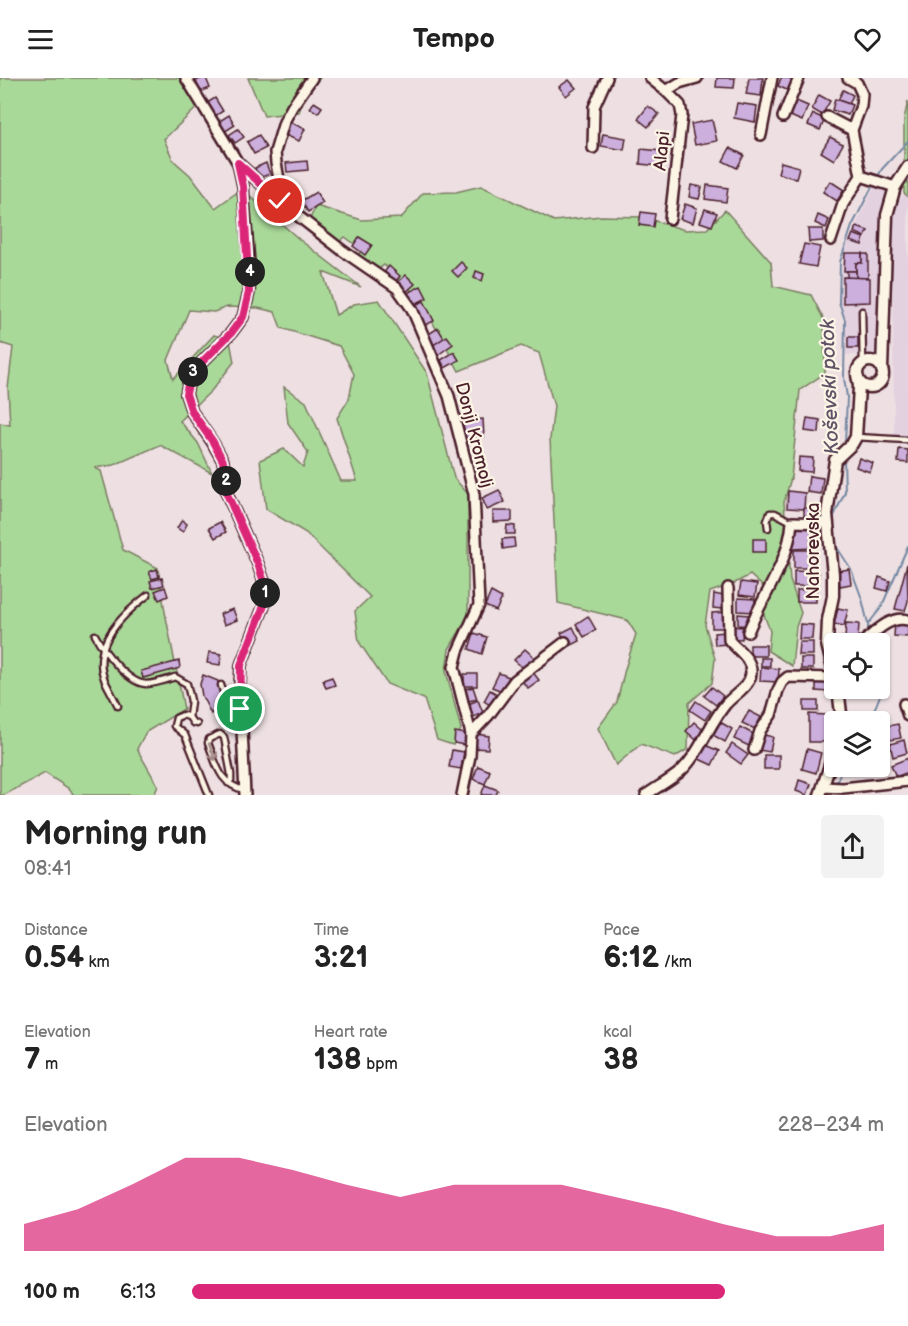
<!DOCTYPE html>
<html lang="en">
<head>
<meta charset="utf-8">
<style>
	:root { --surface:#fff; --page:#f2f2f2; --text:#222; --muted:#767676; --accent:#db2777 }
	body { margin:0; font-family:"Balsamiq Sans",sans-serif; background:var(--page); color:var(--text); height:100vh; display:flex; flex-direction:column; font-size:22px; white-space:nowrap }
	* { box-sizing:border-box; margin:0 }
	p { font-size:20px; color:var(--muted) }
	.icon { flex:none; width:33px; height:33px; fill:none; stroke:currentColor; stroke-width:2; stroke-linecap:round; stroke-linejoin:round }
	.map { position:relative; height:717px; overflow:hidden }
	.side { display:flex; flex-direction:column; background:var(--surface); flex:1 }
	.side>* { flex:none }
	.tools { position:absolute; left:824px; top:555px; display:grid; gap:12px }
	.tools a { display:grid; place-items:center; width:66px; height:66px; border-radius:6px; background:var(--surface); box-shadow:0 2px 4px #0004; font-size:30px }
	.pin { position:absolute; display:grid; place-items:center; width:51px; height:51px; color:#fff; margin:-26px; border:3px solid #fff; border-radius:50%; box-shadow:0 2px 6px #0007 }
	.km { position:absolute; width:30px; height:30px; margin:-15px; border-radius:50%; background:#222; color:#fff; font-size:16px; line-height:30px; text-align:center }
	.round { display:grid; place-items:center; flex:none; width:63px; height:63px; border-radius:6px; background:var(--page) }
	.summary { display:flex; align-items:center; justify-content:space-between; height:102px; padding:0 24px }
	h1 { font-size:33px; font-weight:700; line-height:45px }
	.stats { display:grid; grid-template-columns:repeat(3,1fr); gap:9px; height:102px; padding:6px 24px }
	.stats div { display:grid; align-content:center }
	.stats b { font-size:30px; font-weight:700 }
	.stats small { font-size:16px; font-weight:400 }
	.stats p { font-size:16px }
	.chart { height:168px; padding:12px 24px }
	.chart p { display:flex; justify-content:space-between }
	.chart svg { width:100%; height:108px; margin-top:6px; fill:var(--accent); opacity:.7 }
	ul { padding:0 24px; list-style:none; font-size:20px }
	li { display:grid; grid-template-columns:96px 72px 1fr; align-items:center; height:45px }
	li i { height:15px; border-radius:8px; background:var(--accent) }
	header { display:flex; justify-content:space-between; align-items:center; height:78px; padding:0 24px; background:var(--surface); font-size:27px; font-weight:700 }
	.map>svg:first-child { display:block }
	.built { fill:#e4d1e0 }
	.green { fill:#a9d999; stroke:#7a7c62; stroke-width:1.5 }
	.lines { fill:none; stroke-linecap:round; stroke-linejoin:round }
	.stream { stroke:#7587a2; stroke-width:2 }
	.building { fill:#ccafdc; stroke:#4a1f2b; stroke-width:1.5 }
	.service-casing { stroke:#4a1f2b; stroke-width:9 }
	.minor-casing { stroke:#4a1f2b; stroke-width:14 }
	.tertiary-casing { stroke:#4a1f2b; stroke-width:15 }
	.service { stroke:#fcf5e5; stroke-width:4.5 }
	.minor { stroke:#fcf5e5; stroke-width:9 }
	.tertiary { stroke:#fcf5e5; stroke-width:10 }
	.oneway { stroke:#a38a88 }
	.route-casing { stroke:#fff; stroke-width:12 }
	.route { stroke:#db2777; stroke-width:8 }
	.labels { text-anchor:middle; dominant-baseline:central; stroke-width:4.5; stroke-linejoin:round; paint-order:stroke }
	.street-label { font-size:18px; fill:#4a1f2b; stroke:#fcf5e5 }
	.water-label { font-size:20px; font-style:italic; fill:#605367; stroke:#fcf5e5 }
</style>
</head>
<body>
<header><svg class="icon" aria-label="menu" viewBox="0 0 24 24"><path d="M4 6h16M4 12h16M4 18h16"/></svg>Tempo<svg class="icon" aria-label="heart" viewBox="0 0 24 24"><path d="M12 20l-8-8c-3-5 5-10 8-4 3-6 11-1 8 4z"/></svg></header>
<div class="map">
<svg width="908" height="717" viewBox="0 0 908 717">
	<rect width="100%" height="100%" fill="#eee0e2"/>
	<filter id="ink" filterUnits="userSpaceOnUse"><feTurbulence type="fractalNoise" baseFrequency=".0167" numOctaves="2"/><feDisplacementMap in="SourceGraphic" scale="12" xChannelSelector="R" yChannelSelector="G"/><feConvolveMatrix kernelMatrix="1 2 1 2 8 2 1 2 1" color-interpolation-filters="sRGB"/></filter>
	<g filter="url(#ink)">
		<g class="built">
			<path d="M876,105L891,111L880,141L878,168L881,211L879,274L876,277H846V241L840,224L841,199L845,169Z"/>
			<path d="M908,111V358L894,357L892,155L895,134L900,122Z"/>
		</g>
		<g class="green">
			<path d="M0,0H188L205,22L164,61L173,82L190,97L215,130L242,111L300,162L361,209L323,194L336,237L354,226L379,222L427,295L454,400L468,416V539L449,571L446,593L461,651L453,667L437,662L424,621L387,606L359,564L355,533L370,519L306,455L266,431L260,382L284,371L303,389L308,374L288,345L284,309L306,324L341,403H357L337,340L349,321L354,296L339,268L281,250L275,234L258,230L227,229L214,234L189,232L168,282L173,301L214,257L230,263L234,284L212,312L180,343L198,365L212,395L160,367L114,387L95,390L101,393L123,472L158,490L165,534L184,631L146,654L137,671L158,708L154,717H74L68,710L45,695L4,717H0V345L10,347L8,310L13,269L0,265Z"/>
			<path d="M248,0H320L307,14L299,34L264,38Z"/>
			<path d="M908,23V119L904,115V41Z"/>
			<path d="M481,108L554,143L601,138L642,139L685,152L707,151L725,132L771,184L773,208L811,217L824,242L825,295L800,312L791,400L784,424L790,502L801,535L796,549L792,588L768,573L770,553L763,534L770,515L750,497L733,506L710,514L705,547L715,581L712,605L689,625L688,671L675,679L641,666L616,687L598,650L617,624L625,591L636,556L627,542L558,525L550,361L554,328L539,275L521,268L459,293L420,221L384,187L371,197L358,186L360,170L345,159L335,168L307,147L316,128L362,142L401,140L423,115L456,114Z"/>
		</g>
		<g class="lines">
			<g class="stream">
				<path d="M877,100L882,91L908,63"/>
				<path d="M845,366L847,319L844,300L845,242L839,224L840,184L852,148L874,105"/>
				<path d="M844,380L845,414L833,440L836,468L851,491L862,521L868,546V557"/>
				<path d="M869,545L881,530L908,468"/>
				<path d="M869,644C875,628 892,600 879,586"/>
				<path d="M835,708L843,688"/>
			</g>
		</g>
		<g class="building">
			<path d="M202,0H206L210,10L200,14L196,3Z"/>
			<path d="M717,0H735L734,10L716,9Z"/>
			<path d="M749,0H763L761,18L746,16Z"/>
			<path d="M781,0H797L791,14L778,8Z"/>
			<path d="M569,2L576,10L566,18L559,9Z"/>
			<path d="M843,12L853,17L849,26L838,22Z"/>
			<path d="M819,17L830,23L822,37L812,31Z"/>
			<path d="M215,20L223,33L212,40L204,27Z"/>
			<path d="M835,21L852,27L848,37L832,32Z"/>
			<path d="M794,22L808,28L802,43L788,37Z"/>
			<path d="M314,24L322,29L318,35L310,30Z"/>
			<path d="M737,25L757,28L755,44L734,40Z"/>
			<path d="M648,28L659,36L648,49L638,41Z"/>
			<path d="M813,36L825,41L820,52L808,47Z"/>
			<path d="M229,37L235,47L224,54L218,44Z"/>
			<path d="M712,42L717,63L695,67L691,46Z"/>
			<path d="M290,44L305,51L299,63L285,57Z"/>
			<path d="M238,51L244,59L235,65L229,57Z"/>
			<path d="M603,56L626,60L624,72L601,68Z"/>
			<path d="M259,57L266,70L254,76L247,64Z"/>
			<path d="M830,59L843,66L834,82L821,74Z"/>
			<path d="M730,70L744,77L737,90L723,83Z"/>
			<path d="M641,71L661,73L659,88L640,86Z"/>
			<path d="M307,83L308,92L287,94L286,85Z"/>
			<path d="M781,84L799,89L796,101L778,95Z"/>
			<path d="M266,85L270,96L259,100L255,90Z"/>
			<path d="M830,103L844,112L837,123L823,114Z"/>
			<path d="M691,107L702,109L699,121L689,119Z"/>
			<path d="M707,107L728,110L726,124L705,121Z"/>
			<path d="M316,114L323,125L308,134L301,123Z"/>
			<path d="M685,126L697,130L693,145L680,141Z"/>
			<path d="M705,131L717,135L712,148L700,144Z"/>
			<path d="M641,134L655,136L653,149L639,147Z"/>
			<path d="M818,137L829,142L826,150L815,145Z"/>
			<path d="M857,149L868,153L865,159L854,154Z"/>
			<path d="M808,151H823V163L809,164Z"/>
			<path d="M853,156L864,160L862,167L850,163Z"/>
			<path d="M359,159L372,167L365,177L353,168Z"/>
			<path d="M804,166L820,169L816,189L799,186Z"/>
			<path d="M845,175H862V185H856V193H844Z"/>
			<path d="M862,176H868V200H856V185H862Z"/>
			<path d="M461,184L467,190L458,199L452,193Z"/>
			<path d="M389,188L400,198L394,206L383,196Z"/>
			<path d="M476,193L484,196L482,203L474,200Z"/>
			<rect x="847" y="193" width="9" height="7"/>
			<path d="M406,197L415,206L405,215L396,206Z"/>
			<path d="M843,199L870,200V224L843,225Z"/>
			<path d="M421,208L427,220L413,227L407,215Z"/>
			<path d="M424,223L434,243L423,248L413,228Z"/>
			<path d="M438,250L444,260L434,267L427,257Z"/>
			<path d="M447,258L453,266L438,277L432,268Z"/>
			<rect x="848" y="259" width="10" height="11"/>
			<path d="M454,274L459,282L445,290L441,282Z"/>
			<path d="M807,340L820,342L819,355L805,353Z"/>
			<path d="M483,341L484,359L465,361L463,343Z"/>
			<path d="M899,371L908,372V385L898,384Z"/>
			<path d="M799,379L813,380L812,394L798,393Z"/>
			<path d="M859,380L873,385L870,394L856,389Z"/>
			<path d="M809,398L823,400L821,416L807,414Z"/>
			<path d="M499,412L505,424L487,432L482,420Z"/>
			<path d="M788,413L805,415L804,431L787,430Z"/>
			<path d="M804,430H818L819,442L804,443Z"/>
			<path d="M493,433H512V443L493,444Z"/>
			<path d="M182,442L187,446L183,454L177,450Z"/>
			<path d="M220,444L226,454L215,460L209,450Z"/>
			<path d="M507,447L515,448V456H506Z"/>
			<path d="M816,447V470L793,471V448Z"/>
			<path d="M514,460L515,469L503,471L502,461Z"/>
			<rect x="753" y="461" width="13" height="13"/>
			<rect x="794" y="472" width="22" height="18"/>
			<path d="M907,486L908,523L905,533L895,531Z"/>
			<path d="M157,491L159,499L152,501L149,494Z"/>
			<path d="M849,491L851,506L840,508L838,493Z"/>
			<path d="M794,493L819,494L818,508H794Z"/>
			<path d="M879,499L890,503L887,513L876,510Z"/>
			<path d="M162,500L164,507L152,510L150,503Z"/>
			<path d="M741,504L757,506L755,519L739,517Z"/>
			<path d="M165,509L168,518L159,522L155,513Z"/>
			<rect x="797" y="512" width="19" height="12"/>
			<path d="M491,514L502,520L496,533L485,528Z"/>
			<path d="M714,516L724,518L722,531L713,530Z"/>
			<path d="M738,520L755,521L754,534L738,533Z"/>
			<path d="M838,530L848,532L844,548L834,546Z"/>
			<path d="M233,531L237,542L224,547L220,536Z"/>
			<path d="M726,534V550H712V535Z"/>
			<path d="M738,536L749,537V548L738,547Z"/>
			<path d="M588,538L596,552L584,559L576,546Z"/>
			<path d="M895,544L908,545V559L894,558Z"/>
			<path d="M846,545L859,546L858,561L845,560Z"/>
			<path d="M800,546L813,547L812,561H799Z"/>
			<path d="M730,548L743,549L742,561L729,560Z"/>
			<path d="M573,549L580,563L568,569L561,555Z"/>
			<path d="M727,554L728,566L715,567L714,555Z"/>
			<path d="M474,555L487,559L482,576L469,571Z"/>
			<path d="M877,558L887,568L881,575L879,573V566L871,565Z"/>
			<path d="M842,559L844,566H834V573L831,563Z"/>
			<path d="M799,564H813V577H798Z"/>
			<rect x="750" y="567" width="16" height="11"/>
			<path d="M525,571L536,581L525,592L514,582Z"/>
			<path d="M209,574L221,576L220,587L207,585Z"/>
			<rect x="761" y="580" width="9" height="8"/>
			<rect x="801" y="580" width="12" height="11"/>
			<path d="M179,583L180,590L143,600L141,593Z"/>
			<path d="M761,589L779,591L778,604L760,603Z"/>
			<path d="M532,593L539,602L528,610L521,602Z"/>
			<path d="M499,595L509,599L502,613L492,609Z"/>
			<rect x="464" y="596" width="13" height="12"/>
			<path d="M203,597L218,603L222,625L211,636L202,618L200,606Z"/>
			<path d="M332,599L335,607L326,610L323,602Z"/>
			<path d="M816,603L829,604V614L816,613Z"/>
			<path d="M473,609L477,621L465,624L462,612Z"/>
			<path d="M712,609L723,618L716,627L704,618Z"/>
			<path d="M490,612L497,616L490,627L484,623Z"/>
			<path d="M478,622L483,635L471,640L466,627Z"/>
			<path d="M696,623L711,633L705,642L690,632Z"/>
			<rect x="804" y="623" width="14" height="10"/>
			<path d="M749,633L761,639L755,651L742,645Z"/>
			<path d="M809,636L827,637V664H809Z"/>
			<path d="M694,644L703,652L696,662L686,653Z"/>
			<path d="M720,644L732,651L725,664L713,657Z"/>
			<path d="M898,646L901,660L890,662L887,648Z"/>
			<path d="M740,649L757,658L751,669L734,661Z"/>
			<path d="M455,654L466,656L464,667L454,665Z"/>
			<path d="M476,656L489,658L488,671L475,670Z"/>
			<path d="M761,656L773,659L770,674L758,672Z"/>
			<path d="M904,662L907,675L893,679L890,666Z"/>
			<path d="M732,666L748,677L741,686L726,675Z"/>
			<path d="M705,667L719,673L712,687L699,681Z"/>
			<path d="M807,671L821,675L816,695L802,691Z"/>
			<path d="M452,672L464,674L461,691L449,689Z"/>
			<rect x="764" y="677" width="15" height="14"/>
			<path d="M908,680V694L896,699L891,687Z"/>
			<path d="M478,688L490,693L485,706L473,701Z"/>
			<path d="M799,702L811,706L807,717L796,713Z"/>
			<path d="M485,707L498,712L496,717H481Z"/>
		</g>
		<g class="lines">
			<g class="service-casing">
				<g id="service">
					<path d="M862,233L863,286"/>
					<path d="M856,359L908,362"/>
					<path d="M768,450L767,443L770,435H775L792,444"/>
					<path d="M95,557C103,572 127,605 146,606C155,606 166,602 175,599L187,606L191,623L189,639"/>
					<path d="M221,607C225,621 227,626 240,631"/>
					<path d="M118,628C114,620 109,611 105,603C90,567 122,537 148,517"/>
					<path d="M197,646L193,645L189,639L183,637L176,640L174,648L185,657L209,717"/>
					<path d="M228,705L231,702V696L224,659L220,656L209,661L208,665C217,687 219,706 244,712"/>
				</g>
			</g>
			<g class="minor-casing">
				<g id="minor">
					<path d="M186,0L238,85L243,108L250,197L249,214L243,239L231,255L195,291L189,302L186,316L192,334L213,365L223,383L227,416L258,486L266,510L265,525L241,587L240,606L245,717"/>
					<path d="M650,0L666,13"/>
					<path d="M783,39L799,0"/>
					<path d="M827,39L852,52"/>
					<path d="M761,57L772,0"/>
					<path d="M593,70L594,29L607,0"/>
					<path d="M238,85L289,131L343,173L397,210L412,231L449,318L474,416L479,527L458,573L454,589L471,656L470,678L462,717"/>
					<path d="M861,98L895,109"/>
					<path d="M280,123L282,117L276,85L275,74L284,44L292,29L312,0"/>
					<path d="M670,141L682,37L680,27L666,13L679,5L697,0"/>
					<path d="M831,162L843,126L861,98L852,52L861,28L862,16L857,5L848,0"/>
					<path d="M748,554C763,517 789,484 792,444L827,445"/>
					<path d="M861,566C874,555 890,537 908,542"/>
					<path d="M904,626L908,638"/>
					<path d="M471,656L488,638L515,602L565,564"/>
					<path d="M754,672L760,653L771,637L778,612L782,604L788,599L834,600"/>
					<path d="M823,709L843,710L908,703"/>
					<path d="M646,717C657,709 671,702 681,693C700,675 708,648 725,627C733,617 750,609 751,595C752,580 737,572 729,562L728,510"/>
				</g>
			</g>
			<g class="tertiary-casing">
				<g id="tertiary">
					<circle cx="870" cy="296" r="13"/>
					<path d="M882,292L887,137L895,109L908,89"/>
					<path d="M834,595L827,566L828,542L833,518V496L827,436L835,382L852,366L856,359L859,309L858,300"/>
					<path d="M838,610L842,644"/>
					<path d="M820,717L834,675"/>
				</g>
			</g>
			<use href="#service" class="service"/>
			<use href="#minor" class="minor"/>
			<use href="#tertiary" class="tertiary"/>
		</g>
		<defs><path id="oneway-shaft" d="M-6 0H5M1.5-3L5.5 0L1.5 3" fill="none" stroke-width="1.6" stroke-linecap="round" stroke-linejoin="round" transform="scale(1.5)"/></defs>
		<use class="oneway" href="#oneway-shaft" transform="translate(212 674) rotate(70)"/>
	</g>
	<g class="lines" filter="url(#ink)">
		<g class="route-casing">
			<path id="route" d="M240,631L241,587L265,525L266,510L258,486L227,416L223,383L213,364L192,334L186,316L189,302L195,291L231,255L243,239L249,214L243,108L238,85L280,123"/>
		</g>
		<use href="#route" class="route"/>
	</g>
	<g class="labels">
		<g class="street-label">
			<text transform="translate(662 73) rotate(-84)">Alapi</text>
			<text transform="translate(474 357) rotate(76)">Donji Kromolj</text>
			<text transform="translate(813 473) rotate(-90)">Nahorevska</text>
		</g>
		<g class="water-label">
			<text transform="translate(830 309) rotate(-92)">Koševski potok</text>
		</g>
	</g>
</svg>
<div class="tools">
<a><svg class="icon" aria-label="locate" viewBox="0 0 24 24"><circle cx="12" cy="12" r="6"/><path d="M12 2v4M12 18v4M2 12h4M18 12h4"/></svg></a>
<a><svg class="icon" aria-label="layers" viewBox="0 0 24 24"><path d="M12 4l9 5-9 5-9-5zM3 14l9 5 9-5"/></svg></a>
</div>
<div class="pin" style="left:240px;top:631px;background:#1e9e55"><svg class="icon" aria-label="arrive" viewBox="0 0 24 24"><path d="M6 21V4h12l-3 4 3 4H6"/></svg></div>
<div class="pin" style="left:280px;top:123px;background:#d93025"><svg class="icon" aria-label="check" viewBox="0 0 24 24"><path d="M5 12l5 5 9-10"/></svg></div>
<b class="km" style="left:265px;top:515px">1</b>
<b class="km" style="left:226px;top:403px">2</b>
<b class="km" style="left:193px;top:294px">3</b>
<b class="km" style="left:250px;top:194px">4</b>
</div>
<section class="side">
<div class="summary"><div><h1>Morning run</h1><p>08:41</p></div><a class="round"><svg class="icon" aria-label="share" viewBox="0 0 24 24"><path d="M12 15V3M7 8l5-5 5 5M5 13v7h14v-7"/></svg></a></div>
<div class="stats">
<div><p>Distance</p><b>0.54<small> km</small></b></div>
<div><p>Time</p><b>3:21</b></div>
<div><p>Pace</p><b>6:12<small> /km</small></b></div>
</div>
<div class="stats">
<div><p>Elevation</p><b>7<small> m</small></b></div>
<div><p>Heart rate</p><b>138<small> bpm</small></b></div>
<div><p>kcal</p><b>38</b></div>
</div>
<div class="chart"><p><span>Elevation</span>228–234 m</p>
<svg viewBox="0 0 160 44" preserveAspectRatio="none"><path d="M0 44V33L10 27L20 17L30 6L40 6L50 11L60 17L70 22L80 17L90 17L100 17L110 22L120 27L130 33L140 38L150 38L160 33V44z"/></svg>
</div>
<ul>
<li><b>100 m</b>6:13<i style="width:77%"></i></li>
</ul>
</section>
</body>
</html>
